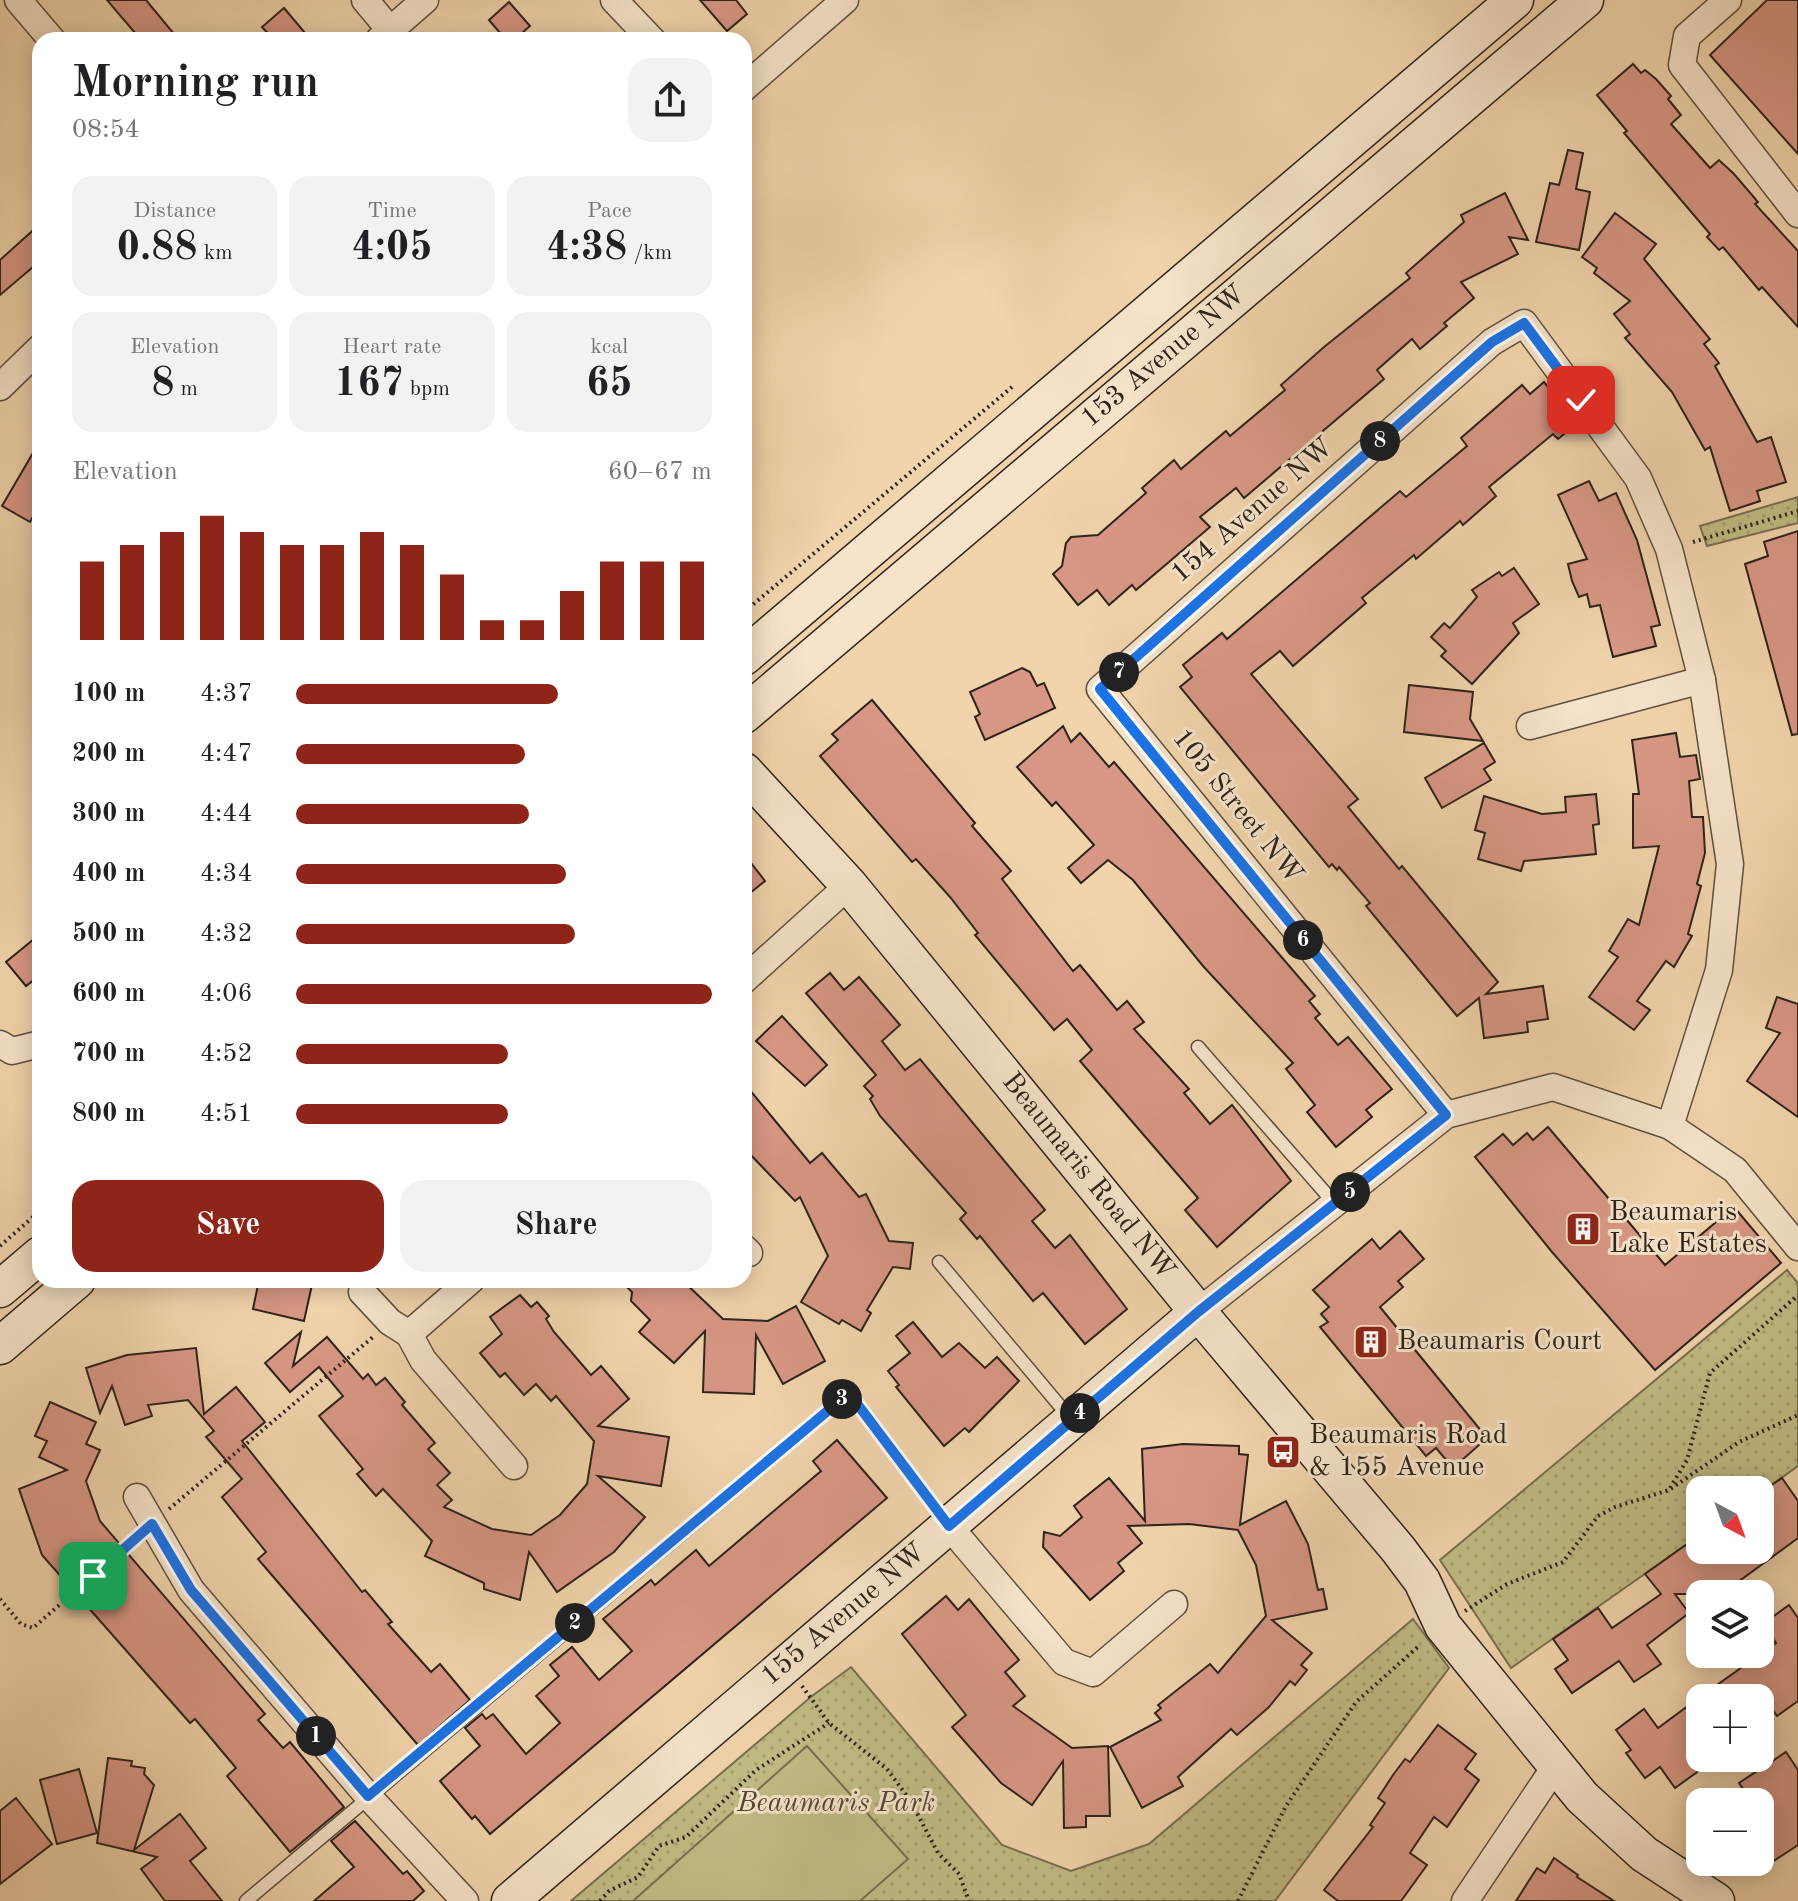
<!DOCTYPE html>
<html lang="en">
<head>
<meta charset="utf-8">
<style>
	:root { --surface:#fff; --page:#f2f2f2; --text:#202124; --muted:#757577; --accent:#8f2418 }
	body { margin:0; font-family:"Old Standard TT",serif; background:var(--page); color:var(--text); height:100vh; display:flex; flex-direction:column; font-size:30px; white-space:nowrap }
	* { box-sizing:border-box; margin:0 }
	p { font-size:26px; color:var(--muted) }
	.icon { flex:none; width:44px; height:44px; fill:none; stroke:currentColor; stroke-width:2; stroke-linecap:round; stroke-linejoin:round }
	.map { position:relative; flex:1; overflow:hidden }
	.side { position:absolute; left:32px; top:32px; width:720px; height:1256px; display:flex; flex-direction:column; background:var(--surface); border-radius:24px; box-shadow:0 4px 20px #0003 }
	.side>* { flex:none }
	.needle { width:52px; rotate:139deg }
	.fabs { position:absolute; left:1686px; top:1476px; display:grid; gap:16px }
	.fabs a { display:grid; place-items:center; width:88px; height:88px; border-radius:16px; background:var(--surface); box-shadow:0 4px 20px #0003; font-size:40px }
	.pin { position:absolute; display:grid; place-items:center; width:68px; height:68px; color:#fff; margin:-34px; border-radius:16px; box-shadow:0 4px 12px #0006 }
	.km { position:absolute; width:40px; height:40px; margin:-20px; border-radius:50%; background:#222; color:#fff; font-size:22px; line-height:40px; text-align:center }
	.round { display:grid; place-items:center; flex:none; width:84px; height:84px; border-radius:24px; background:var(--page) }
	.head { display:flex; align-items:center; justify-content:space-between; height:136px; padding:0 40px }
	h1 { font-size:44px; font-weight:600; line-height:60px }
	.figures { display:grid; grid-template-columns:repeat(3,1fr); gap:12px; height:136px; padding:8px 40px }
	.figures div { display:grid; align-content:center; border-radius:20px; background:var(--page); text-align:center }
	.figures b { font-size:40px; font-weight:600 }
	.figures small { font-size:22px; font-weight:400 }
	.figures p { font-size:22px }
	.chart { height:224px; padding:16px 40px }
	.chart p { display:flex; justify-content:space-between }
	.chart svg { width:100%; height:144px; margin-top:8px; stroke:var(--accent); stroke-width:6 }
	.primary-button { display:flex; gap:16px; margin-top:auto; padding:16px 40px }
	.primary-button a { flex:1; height:92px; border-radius:24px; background:var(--accent); color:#fff; font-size:32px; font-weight:600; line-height:92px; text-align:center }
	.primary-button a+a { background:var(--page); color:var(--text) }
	ul { padding:0 40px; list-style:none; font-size:26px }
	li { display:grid; grid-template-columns:128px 96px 1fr; align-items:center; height:60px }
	li i { height:20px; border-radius:10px; background:var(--accent) }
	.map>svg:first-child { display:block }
	.grass { fill:url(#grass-dots); stroke:#786f50; stroke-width:2 }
	.garden { fill:#c1bb85; stroke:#786f50; stroke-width:2 }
	.building { fill:#d89785; stroke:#2e231b; stroke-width:2 }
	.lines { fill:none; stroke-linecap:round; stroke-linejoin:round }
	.lane-casing { stroke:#5f4f3f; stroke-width:15 }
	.street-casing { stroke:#5f4f3f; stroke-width:29 }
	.secondary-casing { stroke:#2e231b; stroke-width:39 }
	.path { stroke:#2e231b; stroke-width:4; stroke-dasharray:2 4; stroke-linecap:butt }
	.lane { stroke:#f6e3c9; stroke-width:12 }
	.street { stroke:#f6e3c9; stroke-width:26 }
	.secondary { stroke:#f6e3c9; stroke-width:36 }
	.route-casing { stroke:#fff; stroke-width:16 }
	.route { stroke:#1a73e8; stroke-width:10 }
	.labels { text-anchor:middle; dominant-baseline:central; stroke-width:6; stroke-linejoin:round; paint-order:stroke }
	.street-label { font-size:28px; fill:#2e231b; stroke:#f6e3c9 }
	.poi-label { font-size:28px; fill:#2e231b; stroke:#f6e3c9; text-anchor:start }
	.park-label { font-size:28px; font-style:italic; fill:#534936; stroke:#f6e3c9 }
</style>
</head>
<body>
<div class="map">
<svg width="1798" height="1901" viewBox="0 0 1798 1901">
	<defs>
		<pattern id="grass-dots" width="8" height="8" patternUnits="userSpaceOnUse" patternTransform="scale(2)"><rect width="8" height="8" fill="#c1bb85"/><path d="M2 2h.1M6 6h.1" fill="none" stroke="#a6a072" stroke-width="1.8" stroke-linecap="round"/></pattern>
	</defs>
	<rect width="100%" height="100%" fill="#f1d4ac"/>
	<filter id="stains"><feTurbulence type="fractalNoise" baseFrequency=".0025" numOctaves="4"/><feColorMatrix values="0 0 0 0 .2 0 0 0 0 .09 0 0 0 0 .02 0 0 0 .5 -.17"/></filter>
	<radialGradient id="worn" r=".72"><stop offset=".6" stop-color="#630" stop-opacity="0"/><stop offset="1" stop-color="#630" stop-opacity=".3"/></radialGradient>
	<g class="grass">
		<path d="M1798,497V523L1707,546L1700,526Z"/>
		<path d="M1787,1270L1798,1283V1466L1760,1493V1490H1700V1535L1511,1668L1440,1560Z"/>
		<path d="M1413,1619L1449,1668L1275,1901H571L812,1696L851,1667L1002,1845L1071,1871L1149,1844Z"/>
	</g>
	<path class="garden" d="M807,1746L908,1859L860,1901H633Z"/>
	<g class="building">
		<path d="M107,0H146L179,40H141Z"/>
		<path d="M700,0H736L747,14L727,31Z"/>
		<path d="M1767,0H1798V154L1710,55Z"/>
		<path d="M509,2L530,26L514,40H506L489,20Z"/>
		<path d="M284,8L311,40H274L262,27Z"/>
		<path d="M1633,64L1641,73L1645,70L1656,79L1671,96L1668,99L1681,115L1671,124L1710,168L1719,160L1734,174L1758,202L1755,204L1798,251V327L1762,287L1759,290L1723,247L1719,250L1707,237L1710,234L1624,133L1627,131L1597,95Z"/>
		<path d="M1568,150L1583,153L1576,189L1590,192L1579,250L1536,242L1550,183L1559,185Z"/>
		<path d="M1505,193L1528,240L1509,237L1518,254L1461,282L1474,298L1444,323L1447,326L1420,349L1412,339L1377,370L1384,379L1244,498L1236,488L1200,517L1210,527L1136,590L1132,585L1109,605L1097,590L1078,605L1053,574L1062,566L1066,543L1071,537L1098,535L1146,493L1142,488L1174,460L1181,469L1226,431L1230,436L1285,390L1281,385L1324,347L1410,278L1406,273L1464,222L1461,215Z"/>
		<path d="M1615,213L1656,244L1644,259L1710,339L1704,344L1719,363L1715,366L1757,442L1771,437L1786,482L1757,491L1760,501L1730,511L1710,447L1705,450L1672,392L1625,338L1630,334L1614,314L1630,301L1594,273L1597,268L1582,257Z"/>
		<path d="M40,224V261L0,295V260Z"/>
		<path d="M1544,382L1578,423L1558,439L1553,434L1489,487L1496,496L1463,525L1460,521L1416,559L1414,555L1362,598L1366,603L1293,666L1280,651L1251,674L1358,799L1348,807L1399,869L1402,866L1498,982L1486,994L1543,986L1548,1019L1527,1022L1528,1032L1484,1038L1479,998L1457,1016L1366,906L1370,903L1339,867L1337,870L1332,864L1329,867L1180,687L1192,677L1183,665L1222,633L1227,639L1400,491L1406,497L1467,446L1461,438L1522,385L1530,394Z"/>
		<path d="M40,441V504L30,522L2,506Z"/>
		<path d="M1589,481L1599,501L1616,493L1637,540L1660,625L1651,627L1656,646L1613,657L1600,605L1590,607L1587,594L1579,597L1572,581L1568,564L1587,559L1558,495Z"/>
		<path d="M1798,531V734L1792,735L1745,564L1768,556L1764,542Z"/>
		<path d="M1514,568L1539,604L1513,623L1519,633L1472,684L1441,656L1446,651L1431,637L1444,623L1450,628L1477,597L1472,590L1499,572L1502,576Z"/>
		<path d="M1022,668L1030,672L1037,686L1044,683L1055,708L985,740L975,717L980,714L970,692Z"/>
		<path d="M1409,685L1473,692L1470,719L1483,741L1404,732Z"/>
		<path d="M872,700L975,823L972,826L1011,871L1002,879L1073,971L1080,965L1117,1010L1127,1001L1144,1022L1134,1029L1189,1089L1184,1093L1210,1124L1232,1105L1291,1181L1217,1247L1185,1210L1198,1198L1080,1061L1092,1050L1067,1019L1054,1030L975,935L978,933L950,897L916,859L912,862L820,756L838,740L832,734Z"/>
		<path d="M1063,726L1071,742L1080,733L1109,767L1114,762L1315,996L1309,1001L1320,1014L1315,1018L1338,1045L1348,1037L1392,1089L1366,1110L1372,1117L1336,1147L1307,1112L1315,1105L1286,1069L1293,1063L1203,966L1133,880L1108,860L1081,883L1068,868L1094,845L1056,802L1052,806L1017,767Z"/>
		<path d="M1676,733L1680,757L1696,755L1700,779L1689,781L1692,817H1703L1705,853L1697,884L1701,886L1688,934L1692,936L1674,967L1666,961L1637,1001L1650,1010L1634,1030L1589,997L1618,957L1609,951L1628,919L1639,925L1659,846L1633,848V794H1639L1632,740Z"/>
		<path d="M1484,743L1495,762L1484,769L1491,780L1442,808L1425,778Z"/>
		<path d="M1596,794L1599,824L1593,825L1596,854L1524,861L1521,871L1478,859L1485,833L1475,830L1484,796L1542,814L1566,812L1565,797Z"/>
		<path d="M744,854L765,881L744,898Z"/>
		<path d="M40,934V975L26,986L6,962Z"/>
		<path d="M830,973L844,990L859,977L900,1025L882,1041L905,1070L920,1059L1045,1210L1032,1221L1055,1248L1070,1235L1127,1309L1085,1344L1043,1293L1033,1301L980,1236L977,1239L960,1219L966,1213L880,1116L870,1099L873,1096L864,1086L876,1075L806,993Z"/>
		<path d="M1777,997L1798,1004V1117L1747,1081L1780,1033L1766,1028Z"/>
		<path d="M782,1016L827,1065L805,1086L756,1041Z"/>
		<path d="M744,1083L810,1163L822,1153L859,1197L866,1194L889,1241L913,1243L910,1269L893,1267L867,1310L871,1313L861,1331L842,1320L839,1324L801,1302L828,1256L800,1197L795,1201L744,1148Z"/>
		<path d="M1548,1127L1665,1265L1734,1207L1781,1263L1655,1370L1552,1252L1475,1157L1503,1134L1513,1145L1527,1133L1533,1140Z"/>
		<path d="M1400,1231L1424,1259L1398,1281L1403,1287L1380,1307L1487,1438L1453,1468L1436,1448L1426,1456L1320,1327L1328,1322L1321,1314L1329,1307L1313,1290L1372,1239L1380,1249Z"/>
		<path d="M259,1280H313L304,1321L253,1309Z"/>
		<path d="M620,1280H682L723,1319L768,1321L796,1306L825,1361L783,1384L756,1335L754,1394L703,1392L705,1331L674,1363L639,1332L650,1320L631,1301L632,1292Z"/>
		<path d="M520,1295L531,1307L537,1302L549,1316L546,1319L554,1332L591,1375L601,1366L629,1399L598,1426L669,1437L661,1486L598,1476L645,1517L614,1552L557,1592L529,1552L520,1600L484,1589V1583L425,1556L432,1541L383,1489L376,1496L357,1474L363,1469L319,1416L343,1396L319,1367L290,1392L265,1363L301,1332L293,1366L327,1337L363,1379L368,1374L376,1385L385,1378L405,1402L402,1405L435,1443L428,1449L450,1473L437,1485L452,1500L444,1507L492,1529L531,1535L560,1515L587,1484L594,1441L556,1396L551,1401L536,1384L524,1395L505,1373L500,1377L480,1353L502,1334L490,1317Z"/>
		<path d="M913,1322L942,1357L959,1343L985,1368L997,1357L1019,1381L969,1432L965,1428L944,1446L896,1387L899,1385L888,1371L910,1353L896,1336Z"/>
		<path d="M196,1348L204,1414L236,1387L265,1422L242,1441L362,1592L365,1590L392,1622L388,1624L431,1672L440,1664L470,1700L418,1745L258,1559L266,1552L222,1497L242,1479L206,1437L214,1431L188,1400L148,1405L152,1416L125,1425L112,1386L100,1413L86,1368L127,1355Z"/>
		<path d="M50,1402L96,1422L86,1444L100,1450L86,1481L100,1521L265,1714L258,1720L283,1748L290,1742L344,1807L290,1852L227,1776L236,1768L195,1719L190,1723L42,1555L19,1489L67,1470L39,1457L47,1441L35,1436Z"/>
		<path d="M837,1440L887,1498L490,1834L475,1816L472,1819L440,1781L480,1746L465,1728L482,1714L486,1719L493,1714L526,1754L560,1723L536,1696L559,1676L550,1665L572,1647L599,1680L632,1651L603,1619L651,1580L655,1585L696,1550L709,1566L821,1471L813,1461Z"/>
		<path d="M1183,1444L1239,1446V1454L1248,1455L1240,1525L1286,1501L1308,1544L1318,1590L1323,1589L1327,1609L1272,1620L1312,1653L1301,1665L1307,1670L1295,1685L1290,1681L1269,1707L1237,1735L1231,1729L1178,1777L1183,1786L1142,1808L1110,1747L1161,1720L1155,1713L1161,1708L1158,1705L1210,1664L1218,1673L1266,1616L1256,1565L1238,1530L1189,1524L1128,1526L1142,1543L1118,1563L1124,1571L1090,1600L1043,1547L1044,1532L1060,1536L1082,1517L1074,1506L1109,1478L1145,1521L1142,1449Z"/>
		<path d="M1782,1478L1798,1501V1538L1738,1582L1747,1594H1675L1689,1613L1647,1645L1661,1664L1634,1682L1619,1661L1572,1693L1555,1669L1568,1660L1553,1639L1598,1608L1612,1628L1628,1617L1661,1594L1645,1574L1690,1542L1704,1562L1723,1550H1760V1493Z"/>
		<path d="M946,1596L958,1610L969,1599L1019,1660L1005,1672L1025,1696L1013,1706L1072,1748L1108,1746L1110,1816H1086V1827L1064,1828L1063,1761L1032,1805L1001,1783L952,1727L966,1715L902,1634Z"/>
		<path d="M1789,1605L1798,1618V1701L1777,1716L1765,1698H1700V1770L1675,1788L1660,1767L1645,1778L1626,1753L1631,1750L1616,1730L1644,1709L1658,1728L1700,1697L1776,1643L1763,1624Z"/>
		<path d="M1438,1725L1476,1754L1465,1769L1479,1780L1447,1827L1434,1817L1410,1853L1427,1865L1401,1901H1338L1324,1890L1373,1827L1370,1825L1385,1803L1378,1798L1393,1775L1405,1759L1410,1762Z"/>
		<path d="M1786,1752L1798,1770V1845L1772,1862L1760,1844V1802H1752L1739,1783Z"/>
		<path d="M108,1758L132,1761L131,1766L145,1768L144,1774L154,1785L134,1850L180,1814L206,1848L190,1861L222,1901H165L141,1869L157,1857L97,1843Z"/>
		<path d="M79,1769L97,1833L57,1844L40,1780Z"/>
		<path d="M16,1798L52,1844L0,1884V1811Z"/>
		<path d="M355,1821L403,1874L407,1871L424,1891L413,1901H314L354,1867L331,1841Z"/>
		<path d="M1554,1858L1578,1875L1577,1877L1614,1901H1516L1537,1868L1545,1873Z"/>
	</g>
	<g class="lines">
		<g class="lane-casing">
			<g id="lane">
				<path d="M1198,1047L1335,1204"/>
				<path d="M939,1262L1070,1418"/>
				<path d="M246,1901L849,1393L947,1523"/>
			</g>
		</g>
		<g class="street-casing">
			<g id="street">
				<path d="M18,0L52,40"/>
				<path d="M365,0L390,30"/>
				<path d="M614,0L652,40"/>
				<path d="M1728,0L1687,36L1682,65L1798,214"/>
				<path d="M379,40L425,0"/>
				<path d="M744,88L845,0"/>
				<path d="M0,387L40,348"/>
				<path d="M1530,726L1702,680"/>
				<path d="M744,980L849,885"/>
				<path d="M0,1044L12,1051L40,1044"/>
				<path d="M1446,1115L1100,689L1492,342L1524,323L1638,478L1669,549L1702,680L1730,864L1719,970L1670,1126"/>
				<path d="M744,1248L749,1253"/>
				<path d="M471,1280L409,1334L423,1360L514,1466"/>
				<path d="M362,1292L390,1322L409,1334"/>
				<path d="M1198,1312L1446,1115L1553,1087L1670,1126L1735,1170L1798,1247"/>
				<path d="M137,1497L191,1590L368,1796L465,1901"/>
				<path d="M949,1526L1064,1662L1093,1673L1174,1604"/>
				<path d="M1465,1901L1555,1767"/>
			</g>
		</g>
		<g class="secondary-casing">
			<g id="secondary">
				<path d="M744,657L1515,0"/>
				<path d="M744,715L1585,0"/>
				<path d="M744,771L849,885L1198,1312L1398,1549L1422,1581L1443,1626L1582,1797L1644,1854L1716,1901"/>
				<path d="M0,1289L40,1255"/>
				<path d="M0,1346L77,1280"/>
				<path d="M510,1901L1198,1312"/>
			</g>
		</g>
		<g class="path">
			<path d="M1693,542L1798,511"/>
			<path d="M744,612L1012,387"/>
			<path d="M0,1246L40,1211"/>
			<path d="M1670,1488L1687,1460L1710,1373L1798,1295"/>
			<path d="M169,1509L373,1337"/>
			<path d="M0,1599L21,1624L33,1628L135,1539"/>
			<path d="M1465,1611L1507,1584L1563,1562L1598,1516L1615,1507L1669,1490L1739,1442L1798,1415"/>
			<path d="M802,1686L829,1723L887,1769L910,1800L938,1853L959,1874L969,1901"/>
			<path d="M600,1901L609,1891L638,1877L659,1846L686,1837L756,1770L829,1723"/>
			<path d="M1238,1901L1286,1806L1356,1702L1420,1645"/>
		</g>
		<use href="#lane" class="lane"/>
		<use href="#street" class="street"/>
		<use href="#secondary" class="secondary"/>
	</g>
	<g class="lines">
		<g class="route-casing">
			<path id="route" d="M93,1576L152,1524L191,1590L368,1796L849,1393L949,1526L1198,1312L1446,1115L1100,689L1492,342L1524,323L1581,400"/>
		</g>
		<use href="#route" class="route"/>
	</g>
	<defs>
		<g id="building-square" transform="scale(1.8)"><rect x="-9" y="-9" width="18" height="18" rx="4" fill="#8f2418" stroke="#f6e3c9"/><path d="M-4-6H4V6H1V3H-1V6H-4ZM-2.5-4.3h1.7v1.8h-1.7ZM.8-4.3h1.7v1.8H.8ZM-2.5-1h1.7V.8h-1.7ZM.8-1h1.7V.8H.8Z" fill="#fff"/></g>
		<g id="bus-square" transform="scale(1.8)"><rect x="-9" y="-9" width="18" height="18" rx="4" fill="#8f2418" stroke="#f6e3c9"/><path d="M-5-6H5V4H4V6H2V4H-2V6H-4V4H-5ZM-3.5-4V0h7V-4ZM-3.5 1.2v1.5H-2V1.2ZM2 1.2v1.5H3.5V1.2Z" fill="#fff"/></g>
	</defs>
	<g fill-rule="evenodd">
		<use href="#building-square" x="1583" y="1229"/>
		<use href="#building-square" x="1371" y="1342"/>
		<use href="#bus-square" x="1283" y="1452"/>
	</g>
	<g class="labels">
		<g class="street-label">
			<text transform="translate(1164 357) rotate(-40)">153 Avenue NW</text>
			<text transform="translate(1253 511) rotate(-41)">154 Avenue NW</text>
			<text transform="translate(1237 807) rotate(51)">105 Street NW</text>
			<text transform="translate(1088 1177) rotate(51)">Beaumaris Road NW</text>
			<text transform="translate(844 1615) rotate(-40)">155 Avenue NW</text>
		</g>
		<g class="poi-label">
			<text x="1609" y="1213">Beaumaris<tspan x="1609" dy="32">Lake Estates</tspan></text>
			<text x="1397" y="1342">Beaumaris Court</text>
			<text x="1309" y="1436">Beaumaris Road<tspan x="1309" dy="32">&amp; 155 Avenue</tspan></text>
		</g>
		<g class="park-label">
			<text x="836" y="1804">Beaumaris Park</text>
		</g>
	</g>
	<rect width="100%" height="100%" filter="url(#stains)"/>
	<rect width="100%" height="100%" fill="url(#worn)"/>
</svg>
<div class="fabs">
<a><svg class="needle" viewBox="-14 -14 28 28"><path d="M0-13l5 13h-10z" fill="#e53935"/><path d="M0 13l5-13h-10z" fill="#757577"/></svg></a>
<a><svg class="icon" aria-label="layers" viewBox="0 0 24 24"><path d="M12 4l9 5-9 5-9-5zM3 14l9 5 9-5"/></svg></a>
<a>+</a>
<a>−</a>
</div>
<div class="pin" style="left:93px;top:1576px;background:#1e9e55"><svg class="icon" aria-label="arrive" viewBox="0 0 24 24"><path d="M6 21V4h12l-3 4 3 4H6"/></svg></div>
<div class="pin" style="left:1581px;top:400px;background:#d93025"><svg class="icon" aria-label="check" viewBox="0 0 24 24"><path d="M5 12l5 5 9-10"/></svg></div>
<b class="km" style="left:316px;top:1736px">1</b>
<b class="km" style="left:575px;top:1623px">2</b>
<b class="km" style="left:842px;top:1399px">3</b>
<b class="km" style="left:1080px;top:1413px">4</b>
<b class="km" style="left:1350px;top:1192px">5</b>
<b class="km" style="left:1303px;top:940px">6</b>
<b class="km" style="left:1119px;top:672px">7</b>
<b class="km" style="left:1380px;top:441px">8</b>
<section class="side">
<div class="head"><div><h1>Morning run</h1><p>08:54</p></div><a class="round"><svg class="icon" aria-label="share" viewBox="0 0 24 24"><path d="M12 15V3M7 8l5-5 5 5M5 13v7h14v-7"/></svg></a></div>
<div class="figures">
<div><p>Distance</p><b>0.88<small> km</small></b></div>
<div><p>Time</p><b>4:05</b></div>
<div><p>Pace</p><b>4:38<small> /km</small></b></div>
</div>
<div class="figures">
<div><p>Elevation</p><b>8<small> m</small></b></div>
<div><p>Heart rate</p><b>167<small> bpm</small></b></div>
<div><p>kcal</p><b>65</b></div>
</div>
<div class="chart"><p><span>Elevation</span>60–67 m</p>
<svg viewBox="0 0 160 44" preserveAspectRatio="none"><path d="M5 44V20M15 44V15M25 44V11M35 44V6M45 44V11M55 44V15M65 44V15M75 44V11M85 44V15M95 44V24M105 44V38M115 44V38M125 44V29M135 44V20M145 44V20M155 44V20"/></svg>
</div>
<ul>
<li><b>100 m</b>4:37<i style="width:63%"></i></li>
<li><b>200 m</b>4:47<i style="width:55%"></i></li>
<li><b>300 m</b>4:44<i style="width:56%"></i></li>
<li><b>400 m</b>4:34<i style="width:65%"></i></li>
<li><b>500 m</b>4:32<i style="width:67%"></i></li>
<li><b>600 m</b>4:06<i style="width:100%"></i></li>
<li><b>700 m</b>4:52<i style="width:51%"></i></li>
<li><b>800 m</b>4:51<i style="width:51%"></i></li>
</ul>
<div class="primary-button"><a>Save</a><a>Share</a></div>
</section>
</div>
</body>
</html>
